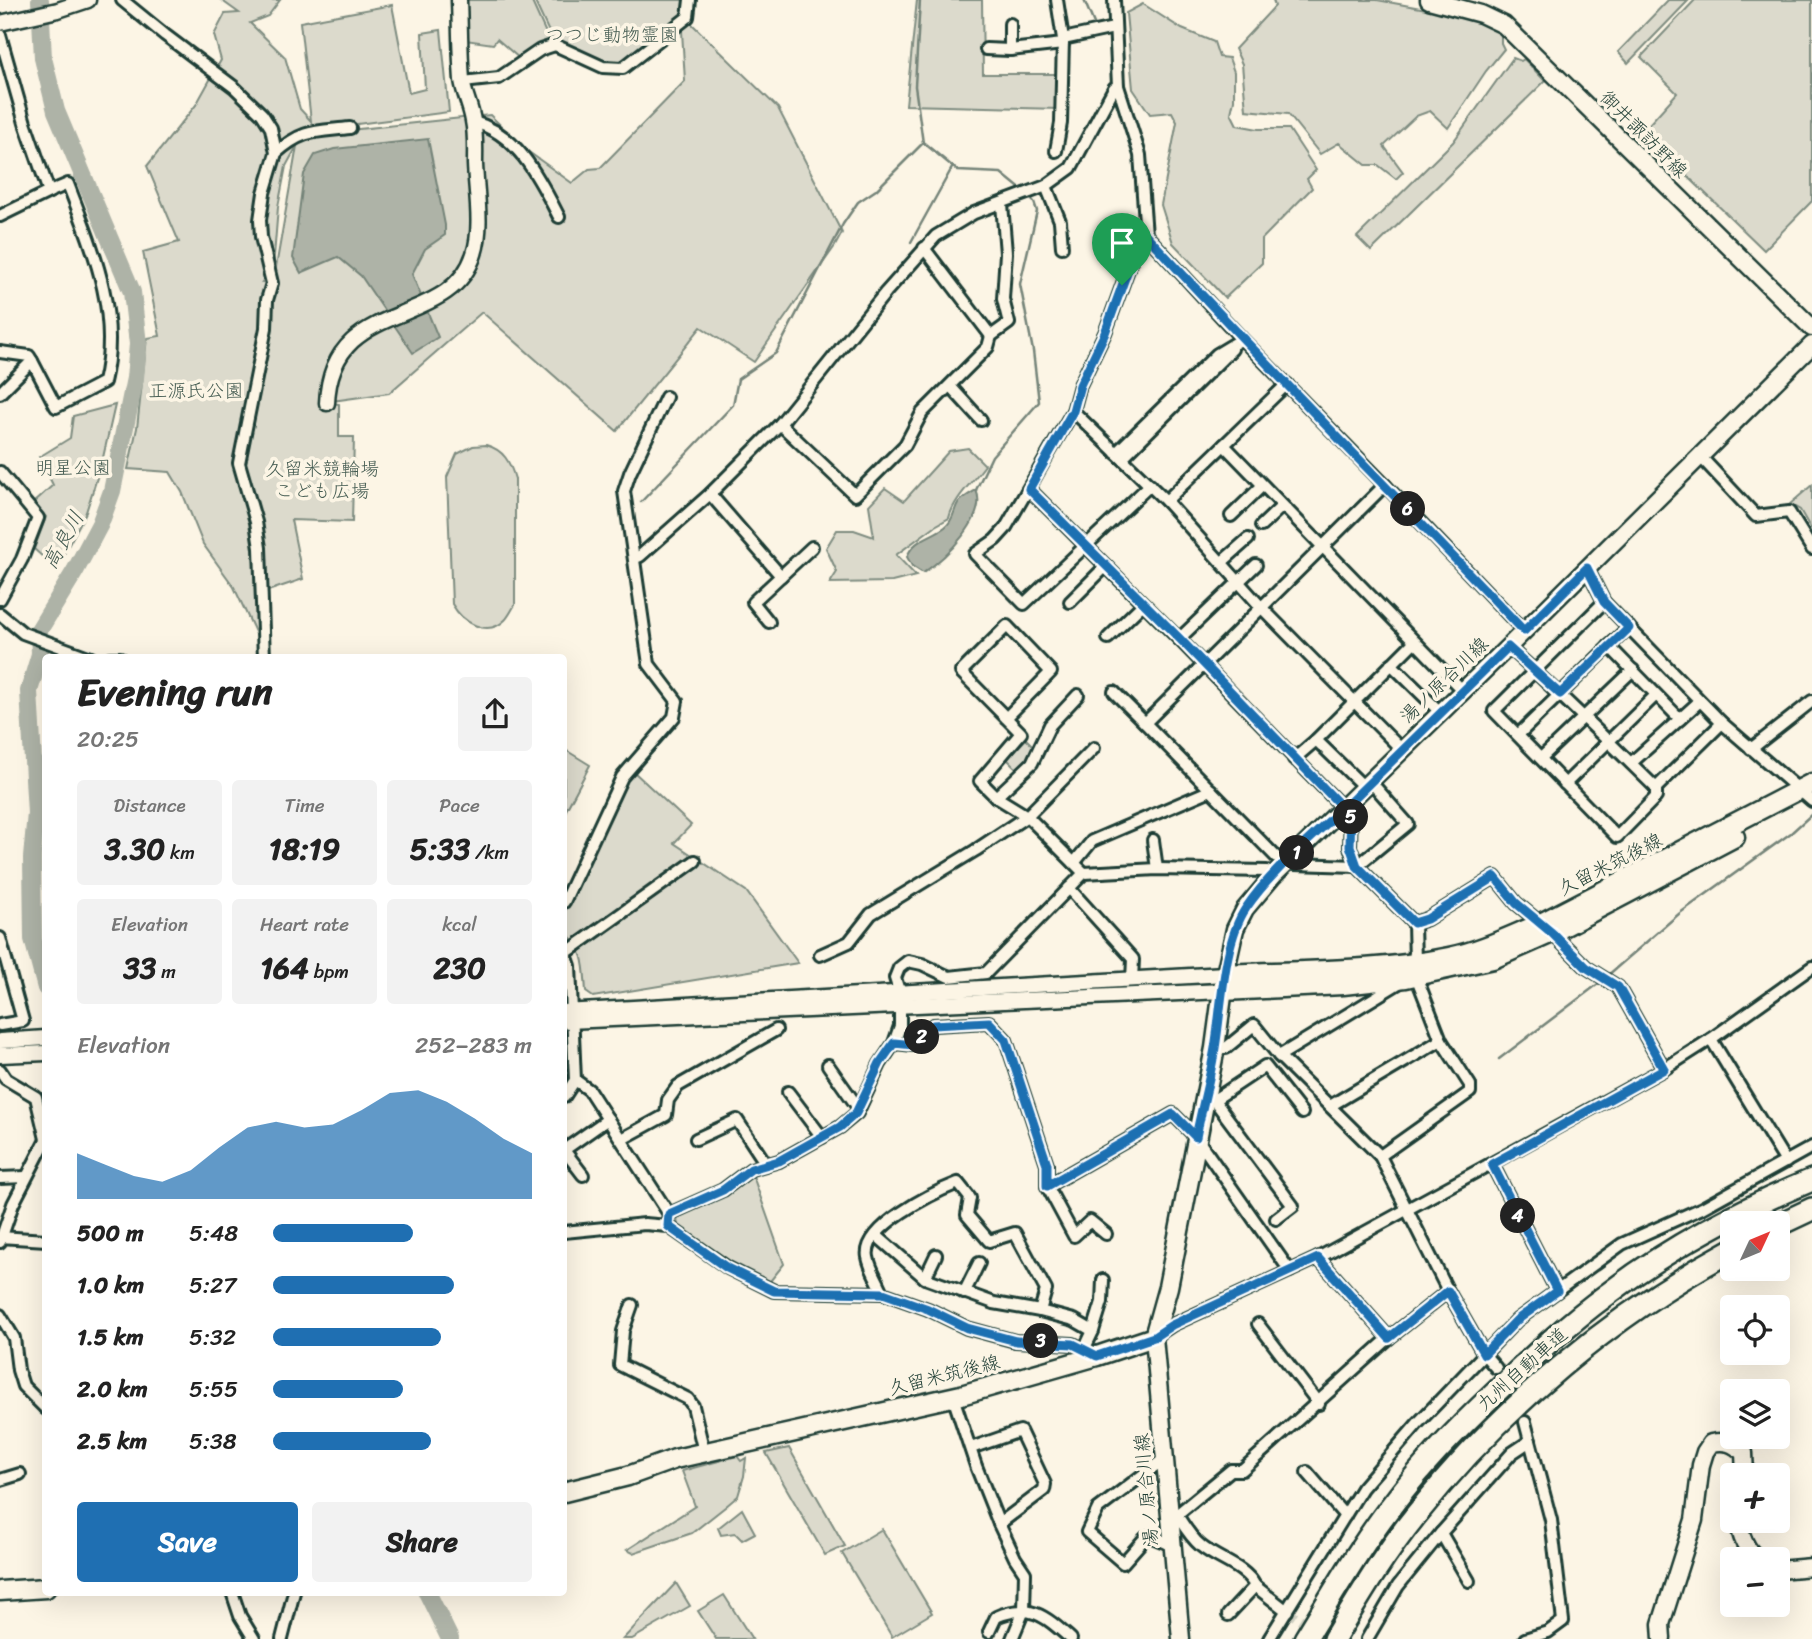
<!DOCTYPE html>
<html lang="en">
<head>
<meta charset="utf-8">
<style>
	:root { --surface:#fff; --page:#f2f2f2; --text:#222; --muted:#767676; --accent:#1f6fb2 }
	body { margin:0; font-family:Sriracha,"Klee One",sans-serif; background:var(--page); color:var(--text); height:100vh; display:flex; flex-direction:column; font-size:26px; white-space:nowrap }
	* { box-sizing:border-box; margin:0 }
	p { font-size:23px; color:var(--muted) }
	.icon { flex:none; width:38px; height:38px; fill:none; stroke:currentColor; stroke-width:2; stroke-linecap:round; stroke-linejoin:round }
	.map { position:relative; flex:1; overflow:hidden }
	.panel { position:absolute; left:42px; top:654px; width:525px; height:942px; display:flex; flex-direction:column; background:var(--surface); border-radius:7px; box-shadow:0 7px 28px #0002 }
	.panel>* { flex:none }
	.needle { width:46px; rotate:46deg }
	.controls { position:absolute; left:1720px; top:1211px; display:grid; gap:14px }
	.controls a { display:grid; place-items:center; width:70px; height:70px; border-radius:7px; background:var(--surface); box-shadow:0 7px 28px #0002; font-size:35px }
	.pin { position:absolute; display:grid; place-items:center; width:60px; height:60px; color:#fff; margin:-72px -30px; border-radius:50% 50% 50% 0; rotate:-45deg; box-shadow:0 0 7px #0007 }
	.pin .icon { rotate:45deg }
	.km { position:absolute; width:35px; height:35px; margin:-18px; border-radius:50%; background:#222; color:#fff; font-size:19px; line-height:35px; text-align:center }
	.round { display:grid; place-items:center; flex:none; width:74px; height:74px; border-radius:7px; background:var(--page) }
	.summary { display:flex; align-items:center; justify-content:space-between; height:119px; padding:0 35px }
	h1 { font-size:38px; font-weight:700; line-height:52px }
	.metrics { display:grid; grid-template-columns:repeat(3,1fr); gap:10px; height:119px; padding:7px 35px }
	.metrics div { display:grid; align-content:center; border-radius:7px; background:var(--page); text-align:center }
	.metrics b { font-size:30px; font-weight:700 }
	.metrics small { font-size:19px; font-weight:400 }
	.metrics p { font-size:19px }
	.chart { height:196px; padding:14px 35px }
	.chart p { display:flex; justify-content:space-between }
	.chart svg { width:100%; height:126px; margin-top:7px; fill:var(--accent); opacity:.7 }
	.cta { display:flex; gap:14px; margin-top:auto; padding:14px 35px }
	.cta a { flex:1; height:80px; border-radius:7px; background:var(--accent); color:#fff; font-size:28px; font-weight:700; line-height:80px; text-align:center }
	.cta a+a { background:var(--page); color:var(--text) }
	ul { padding:0 35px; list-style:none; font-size:23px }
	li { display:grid; grid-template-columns:112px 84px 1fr; align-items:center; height:52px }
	li i { height:18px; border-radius:9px; background:var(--accent) }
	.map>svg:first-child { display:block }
	.green { fill:#dcdacc; stroke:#7e8c80; stroke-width:2; fill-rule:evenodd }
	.water { fill:#aeb3a7; stroke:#758479; stroke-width:2 }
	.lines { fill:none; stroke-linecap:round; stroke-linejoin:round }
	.stream { stroke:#758479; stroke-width:2.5 }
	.river { stroke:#aeb3a7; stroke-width:18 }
	.minor-tunnel { stroke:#d0d0c2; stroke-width:10; stroke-dasharray:10 5; stroke-linecap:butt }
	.minor-casing { stroke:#1f3d34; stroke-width:16 }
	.tertiary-casing { stroke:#1f3d34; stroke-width:19 }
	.secondary-casing { stroke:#1f3d34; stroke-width:21 }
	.primary-casing { stroke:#1f3d34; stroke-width:23 }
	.motorway-casing { stroke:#1f3d34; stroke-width:26 }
	.minor { stroke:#fcf5e5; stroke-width:10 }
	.tertiary { stroke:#fcf5e5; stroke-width:14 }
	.secondary { stroke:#fcf5e5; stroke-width:16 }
	.primary { stroke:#fcf5e5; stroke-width:18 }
	.motorway { stroke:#fcf5e5; stroke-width:21 }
	.route-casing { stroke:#fff; stroke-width:14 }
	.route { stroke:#1f6fb2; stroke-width:9 }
	.labels { text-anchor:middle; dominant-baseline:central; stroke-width:7; stroke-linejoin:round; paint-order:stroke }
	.park-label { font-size:19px; fill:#455c52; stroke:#fcf5e5 }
	.street-label { font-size:19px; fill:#1f3d34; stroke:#fcf5e5 }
	.water-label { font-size:21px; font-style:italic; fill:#435a51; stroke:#fcf5e5 }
</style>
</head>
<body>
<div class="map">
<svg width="1812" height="1639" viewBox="0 0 1812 1639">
	<rect width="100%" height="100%" fill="#fcf5e5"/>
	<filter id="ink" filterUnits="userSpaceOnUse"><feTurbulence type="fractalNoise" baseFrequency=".0143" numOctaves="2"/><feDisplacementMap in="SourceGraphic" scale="14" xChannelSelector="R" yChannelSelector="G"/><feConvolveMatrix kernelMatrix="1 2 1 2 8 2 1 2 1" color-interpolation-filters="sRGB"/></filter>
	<g filter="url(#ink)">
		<g class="green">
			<path d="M221,0H280L268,16L250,23L285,57L300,109L311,121L300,22L392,5L409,93L425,89L422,33L441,30L449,112L304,131L302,135L490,115L526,150L572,183L589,169L600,168L685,81L682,31L689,21L778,108L842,233L835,246L754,362L701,327L617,431L482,312L389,393L325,402L339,404V437H354L352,522L291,520L303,579L262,593V647L234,587L203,544L182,492L170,472L128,469L137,428L147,338L160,336L143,252L179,242L147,166L196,105L221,60L214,35L225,14L239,13ZM297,146L267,319L272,283L262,282L273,269L278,207L286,166Z"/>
			<path d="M463,0H531L550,42L520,59L497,39L493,44L465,40Z"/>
			<path d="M534,0H690L688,17L623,68L555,45Z"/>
			<path d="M917,0H982L983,74H1060V109L906,105Z"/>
			<path d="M1273,0H1377L1470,17L1491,26L1501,33V43L1504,49L1486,71L1448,128L1430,111L1416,116L1384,146L1403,172L1396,179L1378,165H1366L1339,143L1320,154L1288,114L1246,110L1242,64L1235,49L1275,6Z"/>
			<path d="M1668,0H1689L1628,63L1618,52Z"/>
			<path d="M1695,0H1812V201L1764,250L1642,132L1677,93L1641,57Z"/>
			<path d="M1143,4L1182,29L1214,42L1219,57L1229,58L1234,72V100L1231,113L1237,125L1258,129H1289L1316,170L1307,179L1312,188L1262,239V263L1225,298L1173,243L1161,205L1177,122L1172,112L1150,114L1133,89L1126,13Z"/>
			<path d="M1513,58L1521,61L1524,59L1545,81L1371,251L1357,237L1453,142Z"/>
			<path d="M115,405L102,462L86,512L56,569L34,549L46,517L33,503L53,485L39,457L70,438L73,416Z"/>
			<path d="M486,445C504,450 510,462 515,479V605C512,609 509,616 505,620C487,638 462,622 452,604L447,477L457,454L473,446Z"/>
			<path d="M968,448L985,465C973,482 954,498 949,518L935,526L896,555L916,576L892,582L830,583L837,572L826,548L837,530H854L874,537L869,505L885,488L904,501L949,451Z"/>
			<path d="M1812,485V531L1800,510L1790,504Z"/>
			<path d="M1026,739L1035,748L1030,760L1019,771L1007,759Z"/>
			<path d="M564,749L590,765L564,814Z"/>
			<path d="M633,771L691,825L674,843L746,891L798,963L593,997L586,992C584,964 585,950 564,931V913L619,781Z"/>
			<path d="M752,1173L784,1264L767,1285L730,1266L678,1228L677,1218L723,1195Z"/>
			<path d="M789,1448L845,1546L825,1555L766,1453Z"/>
			<path d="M737,1456L741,1461L746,1458L744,1476L738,1496L725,1507L692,1533L633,1553L627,1550L695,1506L682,1471Z"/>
			<path d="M742,1509L755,1533L742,1540L735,1533L721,1535L718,1528Z"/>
			<path d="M882,1529L932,1613L892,1637L842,1553Z"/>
			<path d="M676,1583L690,1606L632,1639H623Z"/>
			<path d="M724,1595L752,1639H716L698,1611Z"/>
		</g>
		<g class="water">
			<path d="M428,139L445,225V235L425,249L412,274L438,337L413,353L361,276L338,257L301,273L293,258L304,174L315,155L334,149Z"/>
			<path d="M976,490C989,517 944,559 923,573L912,566L907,557C913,539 932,537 945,527C954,520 953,511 958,503C962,498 971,493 976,490Z"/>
		</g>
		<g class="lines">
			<g class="stream">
				<path d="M1084,0L1095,26"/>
				<path d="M924,143L958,171L1001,173L1023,191"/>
				<path d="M911,242L952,168"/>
				<path d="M976,490L992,456L1039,402L1033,351L1020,284L1037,211L1034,202L1028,196"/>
				<path d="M641,502L733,405L738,379L776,353L843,224L858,202L876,190L923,143L915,86L920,0"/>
				<path d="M1607,976L1680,913L1791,833L1812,814"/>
				<path d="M1499,1059L1602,981"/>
			</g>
			<g class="river">
				<path d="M40,0L43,58L56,111L132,292L138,344L135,378L112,491L100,524L75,571L39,630L40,654L29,691L36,813L32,858L33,939L46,988"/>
				<path d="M427,1592L450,1639"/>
			</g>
			<path class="minor-tunnel" d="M1287,1611L1331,1639"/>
			<g class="minor-casing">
				<g id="minor">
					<path d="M122,0L165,35L234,87L262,114L271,128L276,153L264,193L260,220L261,237L272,283L267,300L266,328L239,463L256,522L260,548L264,658"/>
					<path d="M1057,0L1063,39L1114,28"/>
					<path d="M1114,0L1118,86L1140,155L1146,235L1242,339L1385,485L1524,631"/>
					<path d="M1010,24V50"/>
					<path d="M0,35L25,123L49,192L0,216"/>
					<path d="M986,49L1010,50L1063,44"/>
					<path d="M463,82L499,78L540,50L555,45L603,67L623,68L688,17L690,0"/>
					<path d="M474,122C518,134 539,178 559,217"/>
					<path d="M1056,151L1061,123L1063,39"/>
					<path d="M276,153C303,129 315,132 350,128"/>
					<path d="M1046,186L1060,221L1062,247"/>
					<path d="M1146,235L1138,242L1105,333L1080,385L1073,411L1005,529L995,540L975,554L1024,604L1150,485"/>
					<path d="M924,248L991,336"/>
					<path d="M0,352L29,356L32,361"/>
					<path d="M1287,384L1166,501L1261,607L1402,750"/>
					<path d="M950,386L981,420"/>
					<path d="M0,393L32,361L56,407L104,382C121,313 92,247 68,184L49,192"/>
					<path d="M1073,411L1166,501"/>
					<path d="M780,424L855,495L905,445L922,413L988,347L991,336L1009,323L1003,299L1006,253L1002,204"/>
					<path d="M1224,445L1462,690"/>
					<path d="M1116,453L1217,354L1242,339"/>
					<path d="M1699,455L1756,516L1789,512L1812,549"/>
					<path d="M1122,458L1232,349"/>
					<path d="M0,472L38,518L22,559L0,599"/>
					<path d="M1029,489L1179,639L1343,808"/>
					<path d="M710,494L781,576"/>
					<path d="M1231,516L1262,486"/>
					<path d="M1261,526L1281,507"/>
					<path d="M635,558L640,556L710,494L780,424L886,292L936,236L974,213L1046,186L1071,168L1114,88L1118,86"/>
					<path d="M1222,562L1248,539"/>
					<path d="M1587,568L1604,602L1722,723L1812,801"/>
					<path d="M1070,602L1106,566"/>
					<path d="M0,614L23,633L91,658"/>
					<path d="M769,622L753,602L812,547"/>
					<path d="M1108,638L1143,604"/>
					<path d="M1179,639L1256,565"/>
					<path d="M1609,646L1680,719L1700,701"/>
					<path d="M1508,647C1559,692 1607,740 1656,788V797L1617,837L1494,711L1604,602"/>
					<path d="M110,658H120"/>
					<path d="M1391,664L1440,712"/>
					<path d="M1114,692L1145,723"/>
					<path d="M1078,695L1050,725L1032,763L996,797L1027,816L1094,748"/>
					<path d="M1518,735L1629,627"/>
					<path d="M1316,740L1364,787"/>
					<path d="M1751,749L1812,701"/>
					<path d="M1541,758L1633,670"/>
					<path d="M1294,759L1316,740L1414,642"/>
					<path d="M1631,763L1680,719"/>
					<path d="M1370,781L1408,824L1357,866L1414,923L1415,962"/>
					<path d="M1565,784L1656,695"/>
					<path d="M1656,788L1722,723"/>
					<path d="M996,797L980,781L1021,733L961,672L1007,626L1051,672L1006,718"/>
					<path d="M1153,840L1157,869"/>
					<path d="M1290,859L1294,864L1357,866L1350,847L1351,810L1347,805"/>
					<path d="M1074,863L1092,841L1211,790"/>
					<path d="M1284,865L1145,723L1385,485"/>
					<path d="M1069,888L1133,959L1132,980"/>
					<path d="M564,902L622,777L674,717L677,701L649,664L624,491L630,473L666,397"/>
					<path d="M1414,923L1427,919L1495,877L1516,903L1552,933L1586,967L1618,987L1664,1069"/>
					<path d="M0,938L23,1021L0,1025"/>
					<path d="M564,949L570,966L575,1080L564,1097"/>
					<path d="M566,953L695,861"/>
					<path d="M820,955L849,942L871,914L976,850L1027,816L1084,873"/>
					<path d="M1711,1039L1786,1162"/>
					<path d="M894,1043L914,1045L933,1025L989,1022L1006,1040L1047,1164V1186"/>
					<path d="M1215,1048H1226L1254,1025L1279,1056L1380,1156L1448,1291L1484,1354L1496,1368"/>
					<path d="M1279,1056L1399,983"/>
					<path d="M828,1065L859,1109"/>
					<path d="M0,1070L6,1079L36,1097L46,1139"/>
					<path d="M575,1080L589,1090L669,1214L668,1220"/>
					<path d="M788,1092L822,1137"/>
					<path d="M1204,1098L1214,1100L1293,1206L1276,1219"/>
					<path d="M1214,1100L1265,1066L1302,1113"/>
					<path d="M1330,1106L1441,1040"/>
					<path d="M622,1139L666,1115L668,1100L678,1086L776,1030"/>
					<path d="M696,1139L737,1120L766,1164"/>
					<path d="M564,1150L608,1119"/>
					<path d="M564,1150L583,1175"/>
					<path d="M1380,1156L1470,1092V1085L1441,1040L1416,976"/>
					<path d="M1492,1164L1557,1291"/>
					<path d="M0,1178L26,1177"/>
					<path d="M669,1214L723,1190L751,1169L779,1161L840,1127L857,1113L880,1064L894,1043L900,1026V994L895,978L899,968L908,961L922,964L949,977L986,973L1084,873L1157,869L1267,871L1273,876"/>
					<path d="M564,1232L645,1224L668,1226L728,1268L774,1291L883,1293L928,1309L967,1328L1015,1341L1073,1344L1097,1356"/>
					<path d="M1106,1234L1090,1221L1074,1236L1047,1186L1173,1114L1196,1137L1290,1271"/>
					<path d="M877,1236L925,1278L994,1303L1040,1311"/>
					<path d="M0,1237L46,1240"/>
					<path d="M0,1242L13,1204L46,1140"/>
					<path d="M1318,1258L1389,1338"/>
					<path d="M925,1278L936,1255"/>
					<path d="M883,1293C879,1282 870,1269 868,1257C862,1227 935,1192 958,1183L970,1198L967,1215L989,1241L1015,1233L1046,1290L1040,1311L1074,1320L1093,1331L1084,1350"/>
					<path d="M964,1293L979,1263"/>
					<path d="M632,1305L623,1331L620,1365L688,1399L693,1406L704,1452"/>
					<path d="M0,1315L14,1338L18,1370L23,1386L46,1409"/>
					<path d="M1258,1324L1319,1404"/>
					<path d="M1093,1331L1102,1302L1103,1280"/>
					<path d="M1154,1337L1172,1325L1318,1258L1664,1069L1711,1039L1812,967"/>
					<path d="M953,1397L976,1466L999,1524L1015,1558L1025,1573L1024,1610L1012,1639"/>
					<path d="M1525,1422L1551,1520L1563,1621L1548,1632L1525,1639"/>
					<path d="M971,1448L1020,1431L1045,1484L1044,1490L999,1524"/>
					<path d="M1164,1459L1098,1509L1087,1532L1123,1563L1145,1538L1150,1536L1172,1545"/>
					<path d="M1307,1472L1345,1516"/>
					<path d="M0,1480L20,1474"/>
					<path d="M1177,1515C1184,1526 1191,1538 1201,1546C1218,1560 1245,1566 1255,1586"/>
					<path d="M1169,1521L1231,1470H1242L1389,1338L1448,1291"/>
					<path d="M1441,1533L1469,1581"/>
					<path d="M232,1592L240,1616L254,1639"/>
					<path d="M1228,1615L1255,1586L1287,1611"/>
					<path d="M989,1632L996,1617C1031,1602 1046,1617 1071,1639"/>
					<path d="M282,1639L294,1592"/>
					<path d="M1269,1639L1362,1488L1418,1423L1517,1320L1622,1244L1702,1208L1812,1147"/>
					<path d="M1367,1639L1398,1586L1441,1533L1512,1453L1530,1441"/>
				</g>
			</g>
			<g class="tertiary-casing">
				<g id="tertiary">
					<path d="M0,23L58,10L88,0"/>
					<path d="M327,403C331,295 449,332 474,254C483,227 476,192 475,164C475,150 476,135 473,121C471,107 464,94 462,80C460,54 460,26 459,0"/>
					<path d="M564,1012L1225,974"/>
					<path d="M568,1021L1223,991"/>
					<path d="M0,1041L46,1038"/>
					<path d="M0,1055L46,1053"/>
				</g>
			</g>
			<g class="secondary-casing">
				<g id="secondary">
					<path d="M1429,0L1481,14L1504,25L1812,328"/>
					<path d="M1225,974L1235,929L1245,909L1273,876L1508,647L1812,345"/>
					<path d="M1154,1337L1181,1639"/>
					<path d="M1739,1521C1740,1535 1746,1551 1758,1559"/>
					<path d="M1778,1570L1812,1567"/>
					<path d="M1662,1639L1661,1624L1694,1520L1701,1465L1705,1452L1711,1443C1726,1440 1733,1443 1744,1453L1745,1475"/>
				</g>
			</g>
			<g class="primary-casing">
				<g id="primary">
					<path d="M1223,991L1343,985L1406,978L1493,959L1552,933L1735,837"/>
					<path d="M564,1492L628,1476L675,1459L961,1395L1097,1356L1154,1337L1168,1287L1215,1048L1225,974C1298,970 1377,972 1449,957C1480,951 1510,936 1539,924L1812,783"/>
					<path d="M0,1591L46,1588"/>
				</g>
			</g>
			<g class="motorway-casing">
				<g id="motorway">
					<path d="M1778,1225L1812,1209"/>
					<path d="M1305,1639C1334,1592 1361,1544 1395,1501C1425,1461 1460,1426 1496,1392C1532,1357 1568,1323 1608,1294C1668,1248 1743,1208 1812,1180"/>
					<path d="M1334,1639C1359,1597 1385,1553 1416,1515C1501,1408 1612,1315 1732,1250"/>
				</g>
			</g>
			<use href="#minor" class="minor"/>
			<use href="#tertiary" class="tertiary"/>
			<use href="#secondary" class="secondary"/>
			<use href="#primary" class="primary"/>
			<use href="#motorway" class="motorway"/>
		</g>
	</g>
	<g class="lines" filter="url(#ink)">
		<g class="route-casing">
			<path id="route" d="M1146,235C1269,369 1398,498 1524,631L1587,568L1604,602L1629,628L1560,694L1508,647L1347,805L1351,810L1350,846L1357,866L1414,923L1427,919L1495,877L1516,903L1552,933L1586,967L1618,987L1664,1069L1492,1164L1557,1291L1517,1320L1484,1354L1448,1291L1389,1338L1318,1258L1172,1325L1154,1337L1097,1356L1073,1344L1016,1341L967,1328L928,1309L883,1293L774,1291L727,1268L668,1226L669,1214L723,1190L751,1169L779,1161L840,1127L856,1113L880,1063L894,1043L914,1045L933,1025L989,1022L1006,1040L1047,1164V1186L1173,1114L1196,1137C1202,1107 1210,1078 1215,1048C1222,1007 1223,942 1246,908C1272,870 1311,839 1343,808L1180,639L1029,489L1073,411L1080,385L1105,333L1138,242Z"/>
		</g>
		<use href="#route" class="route"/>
	</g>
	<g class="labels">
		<g class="park-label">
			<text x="612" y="34">つつじ動物霊園</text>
			<text x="196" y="390">正源氏公園</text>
			<text x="73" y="467">明星公園</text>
			<text x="322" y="468">久留米競輪場<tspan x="322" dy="22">こども広場</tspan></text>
		</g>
		<g class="street-label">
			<text transform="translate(1644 134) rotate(45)">御井諏訪野線</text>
			<text transform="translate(1444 680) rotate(-44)">湯ノ原合川線</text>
			<text transform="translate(1610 864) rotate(-27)">久留米筑後線</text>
			<text transform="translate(1522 1369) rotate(-42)">九州自動車道</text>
			<text transform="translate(944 1375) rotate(-14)">久留米筑後線</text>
			<text transform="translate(1146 1490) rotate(-95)">湯ノ原合川線</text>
		</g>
		<g class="water-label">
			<text transform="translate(63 540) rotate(-61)">高良川</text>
		</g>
	</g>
</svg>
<div class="controls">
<a><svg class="needle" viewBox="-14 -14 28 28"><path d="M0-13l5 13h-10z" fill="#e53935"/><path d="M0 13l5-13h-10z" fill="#767676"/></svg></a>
<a><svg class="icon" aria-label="locate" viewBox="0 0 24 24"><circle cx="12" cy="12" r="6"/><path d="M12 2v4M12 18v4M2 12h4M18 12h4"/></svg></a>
<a><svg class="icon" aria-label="layers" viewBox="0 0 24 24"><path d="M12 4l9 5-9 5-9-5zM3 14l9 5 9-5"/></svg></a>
<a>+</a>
<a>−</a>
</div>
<div class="pin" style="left:1122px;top:285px;background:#1e9e55"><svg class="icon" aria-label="arrive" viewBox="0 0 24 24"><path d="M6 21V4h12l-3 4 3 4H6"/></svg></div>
<b class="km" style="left:1297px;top:853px">1</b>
<b class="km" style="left:922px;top:1037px">2</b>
<b class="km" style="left:1041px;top:1341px">3</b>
<b class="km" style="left:1518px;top:1216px">4</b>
<b class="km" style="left:1351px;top:817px">5</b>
<b class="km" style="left:1408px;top:509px">6</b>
<section class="panel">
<div class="summary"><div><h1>Evening run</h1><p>20:25</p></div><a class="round"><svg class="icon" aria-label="share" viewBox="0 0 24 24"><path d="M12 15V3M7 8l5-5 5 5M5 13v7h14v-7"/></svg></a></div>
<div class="metrics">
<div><p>Distance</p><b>3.30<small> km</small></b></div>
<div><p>Time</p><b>18:19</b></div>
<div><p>Pace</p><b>5:33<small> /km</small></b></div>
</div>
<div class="metrics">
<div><p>Elevation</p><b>33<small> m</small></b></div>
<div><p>Heart rate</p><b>164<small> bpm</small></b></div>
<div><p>kcal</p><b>230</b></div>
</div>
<div class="chart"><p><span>Elevation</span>252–283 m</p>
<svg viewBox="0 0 160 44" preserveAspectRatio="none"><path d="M0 44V28L10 32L20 36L30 38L40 34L50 26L60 19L70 17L80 19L90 18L100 13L110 7L120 6L130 10L140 16L150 23L160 28V44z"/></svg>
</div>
<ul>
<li><b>500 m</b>5:48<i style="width:54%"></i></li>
<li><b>1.0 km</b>5:27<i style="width:70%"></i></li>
<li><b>1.5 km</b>5:32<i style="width:65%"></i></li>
<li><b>2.0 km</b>5:55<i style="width:50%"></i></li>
<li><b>2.5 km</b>5:38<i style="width:61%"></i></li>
</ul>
<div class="cta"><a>Save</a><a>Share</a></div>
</section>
</div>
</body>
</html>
